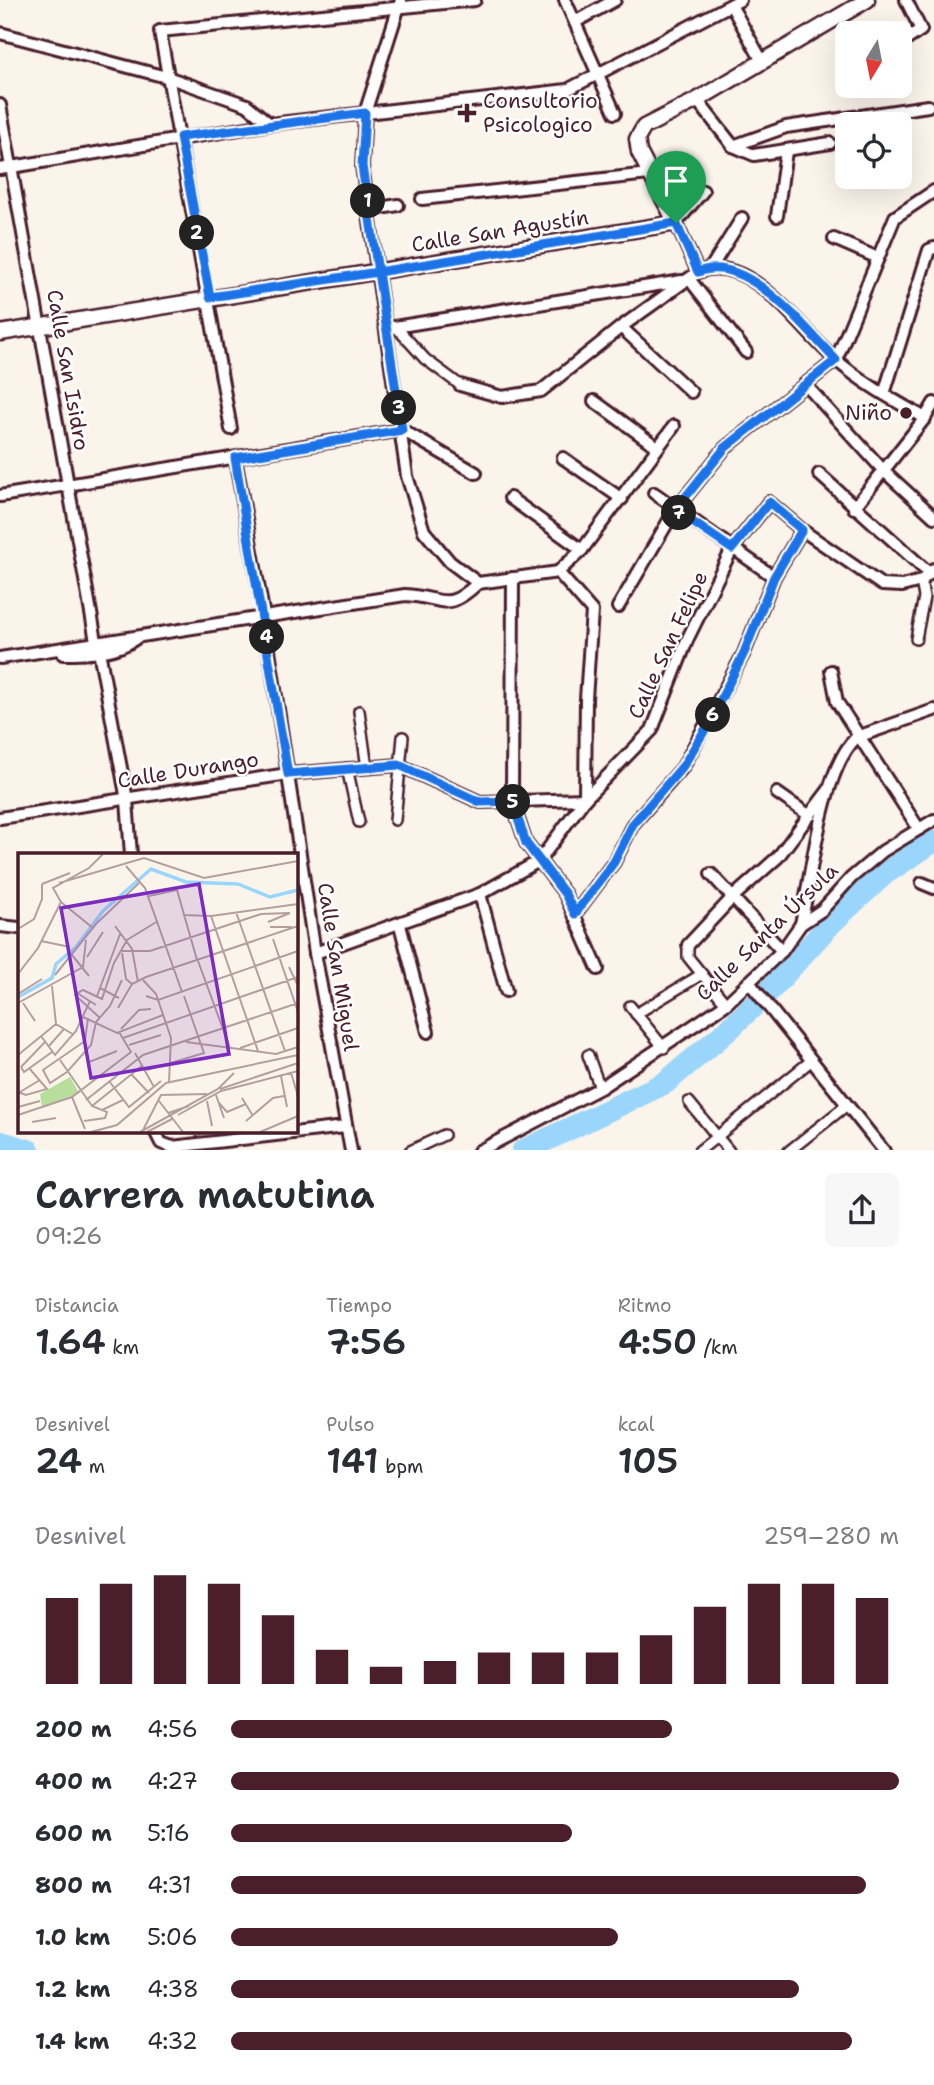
<!DOCTYPE html>
<html lang="es">
<head>
<meta charset="utf-8">
<style>
	:root { --surface:#fff; --page:#f7f7f7; --text:#2b2b33; --muted:#7c7c81; --accent:#4a1f2b }
	body { margin:0; font-family:"Shantell Sans",sans-serif; background:var(--page); color:var(--text); height:100vh; display:flex; flex-direction:column; font-size:26px; white-space:nowrap }
	* { box-sizing:border-box; margin:0 }
	p { font-size:23px; color:var(--muted) }
	.icon { flex:none; width:38px; height:38px; fill:none; stroke:currentColor; stroke-width:2; stroke-linecap:round; stroke-linejoin:round }
	.map { position:relative; height:1150px; overflow:hidden }
	.panel { display:flex; flex-direction:column; background:var(--surface); flex:1 }
	.panel>* { flex:none }
	.needle { width:46px; rotate:190deg }
	.buttons { position:absolute; left:835px; top:21px; display:grid; gap:14px }
	.buttons a { display:grid; place-items:center; width:77px; height:77px; border-radius:10px; background:var(--surface); box-shadow:0 7px 28px #0002; font-size:35px }
	.pin { position:absolute; display:grid; place-items:center; width:60px; height:60px; color:#fff; margin:-72px -30px; border-radius:50% 50% 50% 0; rotate:-45deg; box-shadow:0 0 7px #0007 }
	.pin .icon { rotate:45deg }
	.km { position:absolute; width:35px; height:35px; margin:-18px; border-radius:50%; background:#222; color:#fff; font-size:19px; line-height:35px; text-align:center }
	.round { display:grid; place-items:center; flex:none; width:74px; height:74px; border-radius:10px; background:var(--page) }
	.summary { display:flex; align-items:center; justify-content:space-between; height:119px; padding:0 35px }
	h1 { font-size:38px; font-weight:600; line-height:52px }
	.figures { display:grid; grid-template-columns:repeat(3,1fr); gap:10px; height:119px; padding:7px 35px }
	.figures div { display:grid; align-content:center }
	.figures b { font-size:35px; font-weight:600 }
	.figures small { font-size:19px; font-weight:400 }
	.figures p { font-size:19px }
	.chart { height:196px; padding:14px 35px }
	.chart p { display:flex; justify-content:space-between }
	.chart svg { width:100%; height:126px; margin-top:7px; stroke:var(--accent); stroke-width:6 }
	ul { padding:0 35px; list-style:none; font-size:23px }
	li { display:grid; grid-template-columns:112px 84px 1fr; align-items:center; height:52px }
	li i { height:18px; border-radius:9px; background:var(--accent) }
	.map>svg:first-child { display:block }
	.lines { fill:none; stroke-linecap:round; stroke-linejoin:round }
	.river { stroke:#9ad6fb; stroke-width:23 }
	.pedestrian-casing { stroke:#4a1f2b; stroke-width:14 }
	.minor-casing { stroke:#4a1f2b; stroke-width:16 }
	.tertiary-casing { stroke:#4a1f2b; stroke-width:19 }
	.pedestrian { stroke:#fff; stroke-width:9 }
	.minor { stroke:#fff; stroke-width:10 }
	.tertiary { stroke:#fff; stroke-width:14 }
	.route-casing { stroke:#fff; stroke-width:14 }
	.route { stroke:#1a73e8; stroke-width:9 }
	.poi-dot { fill:#4a1f2b; stroke:#fff; stroke-width:2.5 }
	.labels { text-anchor:middle; dominant-baseline:central; stroke-width:5; stroke-linejoin:round; paint-order:stroke }
	.poi-label { font-size:21px; fill:#4a1f2b; stroke:#fff; text-anchor:start }
	.street-label { font-size:21px; fill:#4a1f2b; stroke:#fff }
	.inset-river { fill:none; stroke:#9ad6fb; stroke-width:3.5 }
	.inset-road { fill:none; stroke:#b49f9e; stroke-width:2 }
	.view { fill:#7b2cbf; fill-opacity:0.15; stroke:#7b2cbf; stroke-width:3.5 }
	.inset-edge { fill:none; stroke:#4a1f2b; stroke-width:3.5 }
</style>
</head>
<body>
<div class="map">
<svg width="934" height="1151" viewBox="0 0 934 1151">
	<rect width="100%" height="100%" fill="#faf4eb"/>
	<filter id="ink" filterUnits="userSpaceOnUse"><feTurbulence type="fractalNoise" baseFrequency=".0143" numOctaves="2"/><feDisplacementMap in="SourceGraphic" scale="14" xChannelSelector="R" yChannelSelector="G"/><feConvolveMatrix kernelMatrix="1 2 1 2 8 2 1 2 1" color-interpolation-filters="sRGB"/></filter>
	<g filter="url(#ink)">
		<g class="lines">
			<g class="river">
				<path d="M0,1142L29,1151"/>
				<path d="M523,1151L665,1083L727,1031L773,987L831,923L884,874L934,841"/>
			</g>
			<g class="pedestrian-casing">
				<g id="pedestrian">
					<path d="M396,327L425,359L460,385"/>
					<path d="M916,639L924,597L921,581"/>
					<path d="M359,711L367,768"/>
					<path d="M347,768L359,822"/>
					<path d="M395,820L403,737"/>
					<path d="M688,945V957L726,1004"/>
					<path d="M630,1006L664,1048"/>
					<path d="M636,1014L702,974"/>
					<path d="M588,1055L600,1088"/>
					<path d="M689,1102L729,1151"/>
					<path d="M410,1151L444,1135"/>
					<path d="M699,1151L812,1060"/>
					<path d="M789,1151L847,1105"/>
				</g>
			</g>
			<g class="minor-casing">
				<g id="minor">
					<path d="M401,0L365,113L362,166L407,476L424,531L450,562L478,583L558,572L582,550L674,426"/>
					<path d="M565,0L615,113"/>
					<path d="M731,5L762,61"/>
					<path d="M575,22L615,0"/>
					<path d="M0,33L170,78L247,105L270,124"/>
					<path d="M900,44L921,30L906,0"/>
					<path d="M697,100L733,146"/>
					<path d="M0,105L96,641"/>
					<path d="M733,146L786,127L928,106"/>
					<path d="M733,146L754,155L830,143"/>
					<path d="M0,169L270,124L567,90L740,0"/>
					<path d="M422,199L649,174"/>
					<path d="M369,210L398,205"/>
					<path d="M777,216L786,151"/>
					<path d="M834,239L878,258"/>
					<path d="M712,266L742,218"/>
					<path d="M698,272L676,223L703,191"/>
					<path d="M690,280L746,352"/>
					<path d="M621,327L691,392"/>
					<path d="M388,328L682,281"/>
					<path d="M805,384L883,470L934,517"/>
					<path d="M460,385L502,397L541,391L621,327L698,272C750,251 800,329 835,359C862,383 895,401 925,418"/>
					<path d="M884,394L929,250L934,248"/>
					<path d="M594,401L657,447"/>
					<path d="M231,429L160,31L475,0"/>
					<path d="M235,458L264,617L315,953L351,1151"/>
					<path d="M563,458L622,499"/>
					<path d="M819,474L930,574"/>
					<path d="M654,493L774,577"/>
					<path d="M0,496L402,430L476,473"/>
					<path d="M510,498L582,550"/>
					<path d="M854,508L925,418L934,403"/>
					<path d="M558,572L592,611L586,699L585,799"/>
					<path d="M513,578L512,801L526,843L565,894L598,969"/>
					<path d="M618,607L675,510L725,448L836,360L895,217L934,191"/>
					<path d="M99,651L127,800L131,855"/>
					<path d="M63,654C86,654 116,653 135,639"/>
					<path d="M0,658L405,595C444,597 445,614 478,583"/>
					<path d="M831,671L837,702L919,829"/>
					<path d="M777,793L810,816"/>
					<path d="M0,818L288,774L399,765L480,802L585,799"/>
					<path d="M711,874L782,951"/>
					<path d="M922,883L934,888"/>
					<path d="M480,894L506,991"/>
					<path d="M575,914L614,862L633,824L683,767L744,653L774,577L802,530"/>
					<path d="M801,924C811,877 822,768 857,737L934,710"/>
					<path d="M400,925L428,1032"/>
					<path d="M0,926L19,928"/>
					<path d="M688,945L733,897L778,857L827,792"/>
					<path d="M315,953L480,894L539,861L585,799L652,730L688,638L732,549L769,502L802,530L882,585L902,586L921,581L934,569"/>
					<path d="M749,982L884,1151"/>
					<path d="M155,1131L161,1143L172,1147L345,1127"/>
					<path d="M479,1151L600,1088L726,1004L782,951L801,924L822,910L851,878L883,851L934,820"/>
				</g>
			</g>
			<g class="tertiary-casing">
				<path id="tertiary" d="M0,333L676,223L639,152L637,139L644,127L697,100L867,0"/>
			</g>
			<use href="#pedestrian" class="pedestrian"/>
			<use href="#minor" class="minor"/>
			<use href="#tertiary" class="tertiary"/>
		</g>
	</g>
	<g class="lines" filter="url(#ink)">
		<g class="route-casing">
			<path id="route" d="M676,223L378,272L362,166L365,113L180,137L210,297L378,272L402,430L235,458L288,774L399,765L480,802L512,801L526,843L565,894L575,914L614,862L633,824L683,766L708,725L744,653L774,577L802,530L769,502L732,549L675,510L725,448L836,360C804,328 747,252 698,272L676,223"/>
		</g>
		<use href="#route" class="route"/>
	</g>
	<g class="poi-dot">
		<path d="M463.5 102.5h7v7h7v7h-7v7h-7v-7h-7v-7h7z"/>
		<circle cx="906" cy="413" r="7"/>
	</g>
	<g class="labels">
		<g class="poi-label">
			<text x="483" y="101">Consultorio<tspan x="483" dy="24">Psicologico</tspan></text>
			<text x="892" y="413" text-anchor="end">Niño</text>
		</g>
		<g class="street-label">
			<text transform="translate(500 231) rotate(-9)">Calle San Agustín</text>
			<text transform="translate(68 370) rotate(80)">Calle San Isidro</text>
			<text transform="translate(668 645) rotate(-65)">Calle San Felipe</text>
			<text transform="translate(188 770) rotate(-9)">Calle Durango</text>
			<text transform="translate(767 932) rotate(-44)">Calle Santa Úrsula</text>
			<text transform="translate(338 967) rotate(81)">Calle San Miguel</text>
		</g>
	</g>
	<g transform="translate(18 853)">
		<rect width="280" height="280" fill="#faf4eb"/>
		<path d="M52,224L61,240L24,254L22,241Z" fill="#b7df9b"/>
		<path class="inset-river" d="M0,144L34,125L38,111L58,94L85,58L133,16L168,29L220,31L252,44L280,37"/>
		<path class="inset-road" d="M108,13L127,35L164,139M41,30L126,5L186,25L280,8M24,31L52,20M131,43L159,37L179,107M218,59L267,198M165,62L193,63L280,51M193,63L240,198M250,69L272,60M97,73L114,96L120,129M252,74H274M75,75L43,49L35,35L71,15L85,1M0,76L16,66L24,46V31M255,86L280,159M23,88L52,94M104,98H132L243,61L272,60M104,100L108,126L114,131M54,102L71,123M69,104L85,79M180,108L212,195M271,114L280,133M0,121L20,95L43,49M37,122L78,71L121,30M125,127L138,141L153,185L151,229M34,133L38,171M82,135L101,145M59,140L78,152M0,141L24,126M79,143L102,81M128,143L140,147L280,98M0,150L65,114L68,87M5,150L17,168M100,155L114,131L128,124L280,73M63,163L99,180L145,162M70,165L67,188L25,217L32,230L49,219L73,192L78,169L92,153L104,127M82,165L57,142L65,137L84,146L96,110L109,87L140,68M38,171L56,182M103,176L121,157L133,156M23,183L37,202L58,178L72,148M105,185L280,124M168,189L258,201L280,194M111,192L143,182M30,194L46,176M222,195L280,175M117,200L136,234M0,202L38,171M42,207L74,253L89,259L87,265L66,268M71,209L99,198M3,214L6,219L34,199M3,214L27,189M129,217L186,200L166,143M273,220L280,243M114,222L131,240M263,223L269,254M91,228L111,254L143,228M202,236L280,210M0,239L8,242L29,236L11,215M2,239L22,227M198,242L206,265M54,244L67,276M224,245L235,263M68,247L125,202L280,150M141,248L165,279M189,248L194,273M201,250L209,259L228,251M74,253L125,212M0,254L22,248M84,257L105,247M150,260L171,253M0,262L54,244L113,199L101,179M160,262L203,238L280,218M228,268L255,245L266,243M14,269L38,265M125,277L143,242L189,241M73,279L99,272L148,230L280,202M122,279L200,236L216,220M129,279L154,266M242,279L280,263"/>
		<path class="view" d="M181,31L211,201L73,225L43,55Z"/>
		<rect width="280" height="280" class="inset-edge"/>
	</g>
</svg>
<div class="buttons">
<a><svg class="needle" viewBox="-14 -14 28 28"><path d="M0-13l5 13h-10z" fill="#e53935"/><path d="M0 13l5-13h-10z" fill="#7c7c81"/></svg></a>
<a><svg class="icon" aria-label="locate" viewBox="0 0 24 24"><circle cx="12" cy="12" r="6"/><path d="M12 2v4M12 18v4M2 12h4M18 12h4"/></svg></a>
</div>
<div class="pin" style="left:676px;top:223px;background:#1e9e55"><svg class="icon" aria-label="arrive" viewBox="0 0 24 24"><path d="M6 21V4h12l-3 4 3 4H6"/></svg></div>
<b class="km" style="left:368px;top:201px">1</b>
<b class="km" style="left:197px;top:233px">2</b>
<b class="km" style="left:399px;top:408px">3</b>
<b class="km" style="left:267px;top:637px">4</b>
<b class="km" style="left:513px;top:802px">5</b>
<b class="km" style="left:713px;top:715px">6</b>
<b class="km" style="left:679px;top:513px">7</b>
</div>
<section class="panel">
<div class="summary"><div><h1>Carrera matutina</h1><p>09:26</p></div><a class="round"><svg class="icon" aria-label="share" viewBox="0 0 24 24"><path d="M12 15V3M7 8l5-5 5 5M5 13v7h14v-7"/></svg></a></div>
<div class="figures">
<div><p>Distancia</p><b>1.64<small> km</small></b></div>
<div><p>Tiempo</p><b>7:56</b></div>
<div><p>Ritmo</p><b>4:50<small> /km</small></b></div>
</div>
<div class="figures">
<div><p>Desnivel</p><b>24<small> m</small></b></div>
<div><p>Pulso</p><b>141<small> bpm</small></b></div>
<div><p>kcal</p><b>105</b></div>
</div>
<div class="chart"><p><span>Desnivel</span>259–280 m</p>
<svg viewBox="0 0 160 44" preserveAspectRatio="none"><path d="M5 44V14M15 44V9M25 44V6M35 44V9M45 44V20M55 44V32M65 44V38M75 44V36M85 44V33M95 44V33M105 44V33M115 44V27M125 44V17M135 44V9M145 44V9M155 44V14"/></svg>
</div>
<ul>
<li><b>200 m</b>4:56<i style="width:66%"></i></li>
<li><b>400 m</b>4:27<i style="width:100%"></i></li>
<li><b>600 m</b>5:16<i style="width:51%"></i></li>
<li><b>800 m</b>4:31<i style="width:95%"></i></li>
<li><b>1.0 km</b>5:06<i style="width:58%"></i></li>
<li><b>1.2 km</b>4:38<i style="width:85%"></i></li>
<li><b>1.4 km</b>4:32<i style="width:93%"></i></li>
</ul>
</section>
</body>
</html>
